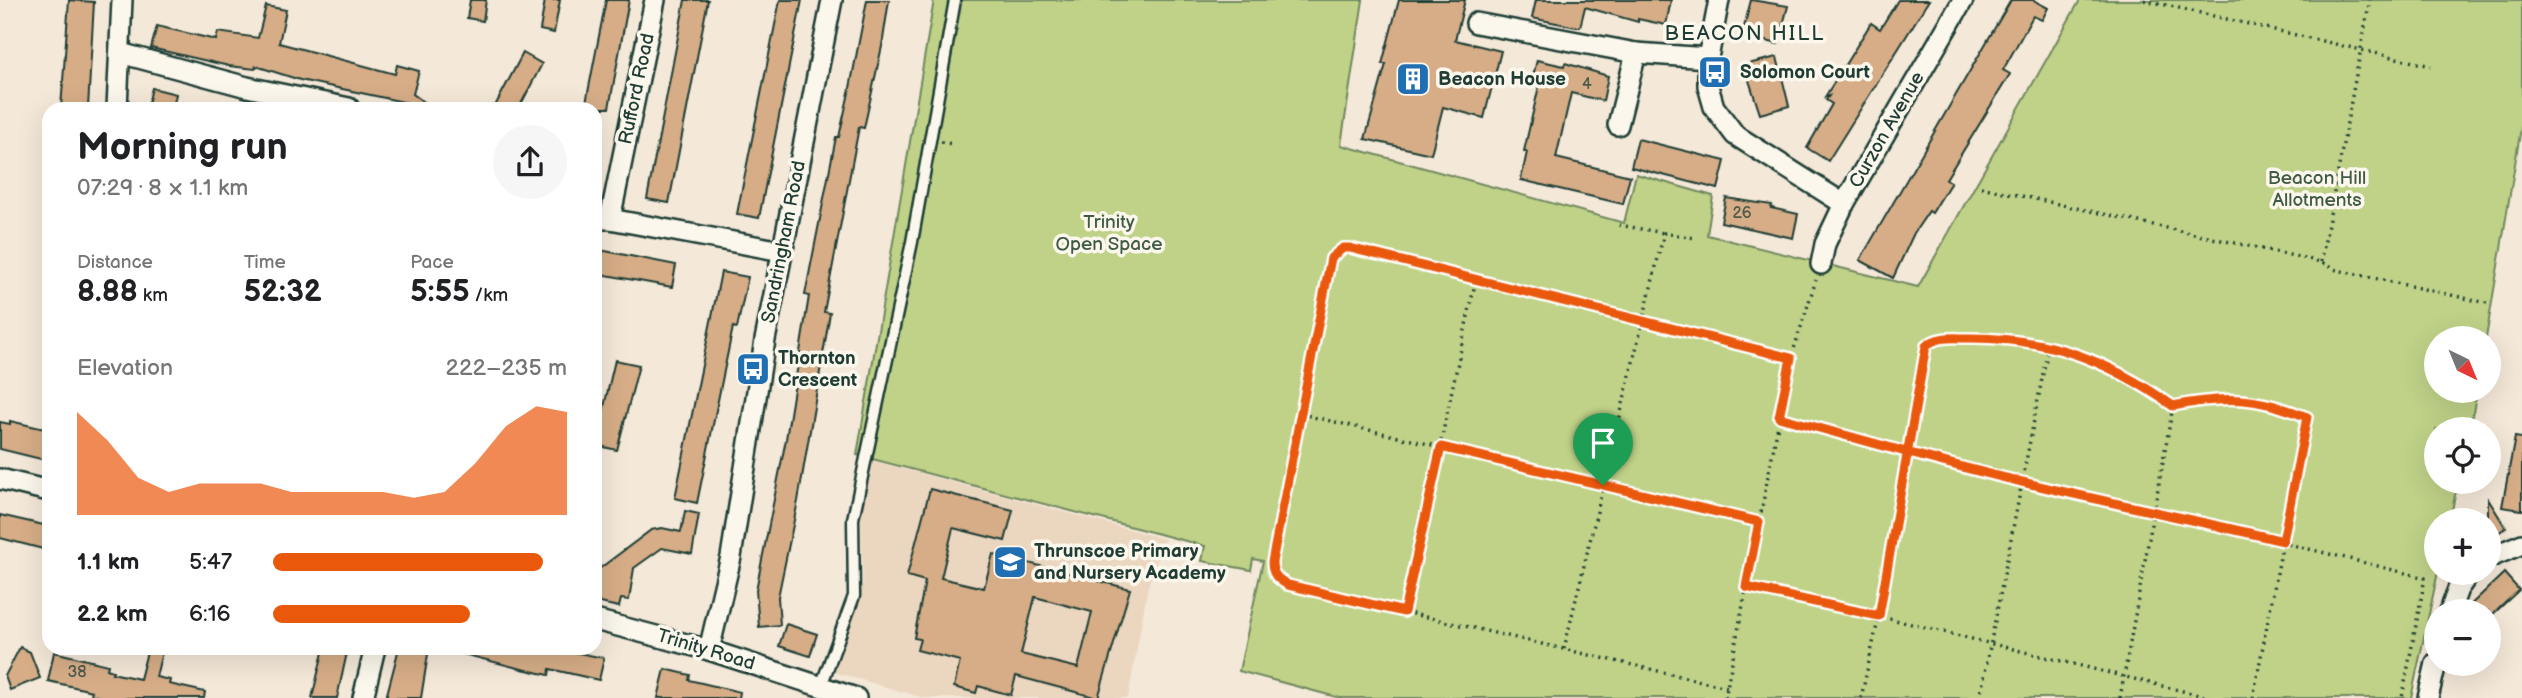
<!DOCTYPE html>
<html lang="en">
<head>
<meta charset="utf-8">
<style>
	:root { --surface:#fff; --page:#f6f6f6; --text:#202124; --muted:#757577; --accent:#ea580c }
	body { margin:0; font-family:"Balsamiq Sans",sans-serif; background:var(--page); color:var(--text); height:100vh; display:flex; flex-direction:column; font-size:26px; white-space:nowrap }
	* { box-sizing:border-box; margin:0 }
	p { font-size:23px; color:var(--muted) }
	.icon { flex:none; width:38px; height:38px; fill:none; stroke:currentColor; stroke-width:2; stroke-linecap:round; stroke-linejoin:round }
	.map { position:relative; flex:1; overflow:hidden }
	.sheet { position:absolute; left:42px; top:102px; width:560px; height:553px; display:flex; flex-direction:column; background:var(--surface); border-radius:21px; box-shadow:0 7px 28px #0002 }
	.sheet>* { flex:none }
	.needle { width:46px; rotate:137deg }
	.controls { position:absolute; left:2424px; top:326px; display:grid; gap:14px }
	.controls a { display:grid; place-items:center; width:77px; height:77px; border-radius:50%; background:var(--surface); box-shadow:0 7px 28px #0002; font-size:35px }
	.pin { position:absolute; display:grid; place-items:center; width:60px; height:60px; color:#fff; margin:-72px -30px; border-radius:50% 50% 50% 0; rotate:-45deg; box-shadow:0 0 7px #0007 }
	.pin .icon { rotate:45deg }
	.round { display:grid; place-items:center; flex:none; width:74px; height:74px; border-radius:37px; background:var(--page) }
	.head { display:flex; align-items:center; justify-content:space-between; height:119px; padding:0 35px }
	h1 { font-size:38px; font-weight:600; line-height:52px }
	.stats { display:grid; grid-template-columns:repeat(3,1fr); gap:10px; height:119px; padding:7px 35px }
	.stats div { display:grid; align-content:center }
	.stats b { font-size:30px; font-weight:600 }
	.stats small { font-size:19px; font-weight:400 }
	.stats p { font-size:19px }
	.chart { height:196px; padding:14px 35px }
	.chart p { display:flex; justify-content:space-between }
	.chart svg { width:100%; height:126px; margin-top:7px; fill:var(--accent); opacity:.7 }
	ul { padding:0 35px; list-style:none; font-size:23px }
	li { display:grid; grid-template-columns:112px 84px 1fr; align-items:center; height:52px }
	li i { height:18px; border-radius:9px; background:var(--accent) }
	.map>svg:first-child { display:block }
	.built { fill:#ebd6c0 }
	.green { fill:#bfd288; stroke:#6f885e; stroke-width:2 }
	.building { fill:#d6ad87; stroke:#1f3d34; stroke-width:2; fill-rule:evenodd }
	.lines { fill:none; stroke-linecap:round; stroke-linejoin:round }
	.service-casing { stroke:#1f3d34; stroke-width:15 }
	.minor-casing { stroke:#1f3d34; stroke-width:24 }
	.path { stroke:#1f3d34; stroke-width:3.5; stroke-dasharray:2 5; stroke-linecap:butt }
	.service { stroke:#fbf7ec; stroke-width:10 }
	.minor { stroke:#fbf7ec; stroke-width:19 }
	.route-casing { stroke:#fff; stroke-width:14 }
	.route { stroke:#ea580c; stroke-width:9 }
	.labels { text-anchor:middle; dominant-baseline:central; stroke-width:7; stroke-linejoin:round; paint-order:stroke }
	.number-label { font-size:16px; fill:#4d5949 }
	.poi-label { font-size:19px; font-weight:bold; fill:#1f3d34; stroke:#fbf7ec; text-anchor:start }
	.street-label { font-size:19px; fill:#1f3d34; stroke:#fbf7ec }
	.park-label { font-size:19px; fill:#3f5b45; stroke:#fbf7ec }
	.neighbourhood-label { font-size:21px; letter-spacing:2px; fill:#1f3d34; stroke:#fbf7ec }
</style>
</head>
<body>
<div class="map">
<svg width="2522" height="698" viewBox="0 0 2522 698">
	<rect width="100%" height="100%" fill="#f4e8d8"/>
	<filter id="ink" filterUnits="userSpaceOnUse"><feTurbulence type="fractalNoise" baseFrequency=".0143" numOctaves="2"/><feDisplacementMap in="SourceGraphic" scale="14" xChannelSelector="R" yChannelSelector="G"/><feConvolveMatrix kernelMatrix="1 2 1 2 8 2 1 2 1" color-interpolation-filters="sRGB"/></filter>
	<g filter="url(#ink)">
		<path class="built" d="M873,461L1165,539L1148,586L1128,698H924L834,672L863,586L861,514Z"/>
		<path class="green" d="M934,0H1363L1341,145L1624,223L1636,174L1713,196L1707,235L1918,287L2080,0H2522V122L2486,338H2436V390H2477L2470,429H2436V481H2458L2450,520H2436L2438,572L2411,698H1340L1239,671L1263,561L1253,559L1251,570L1202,561L1205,546L857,455Z"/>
		<g class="building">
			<path d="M69,0L94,2L88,108H61Z"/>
			<path d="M470,0H486L483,21L467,18Z"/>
			<path d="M545,0H560L554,33L540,30Z"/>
			<path d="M606,0H629L609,108H585Z"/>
			<path d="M685,0H708L669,203L647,199Z"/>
			<path d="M780,0H802L759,218L737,214Z"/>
			<path d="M867,0H889L882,46L864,128L859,127L824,312L830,313L798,501L778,597L780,625L759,627L756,590L786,439L809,296L805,295L836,137H839L850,88Z"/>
			<path d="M1399,0H1465L1455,40L1501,51L1484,118L1443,107L1431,154L1365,139L1386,64H1382Z"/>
			<path d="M1536,0H1671L1666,25L1638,19V22L1585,7L1580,27H1576L1532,18Z"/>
			<path d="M1751,0L1788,6L1778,44L1742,35Z"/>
			<path d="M1898,0H1929L1828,161L1807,148L1832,104L1826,100L1829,96L1825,97L1871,23L1880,29Z"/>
			<path d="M2011,0H2033L2048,8L2042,20L2033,16L2003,70L2010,74L1946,179L1951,182L1932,213L1929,211L1914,233L1893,278L1860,260Z"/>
			<path d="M266,6L286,10L279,43L395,74L397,65L419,71L413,94L432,108L300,80L256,66L255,69L229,66L151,48L157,26L216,40L218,32L258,38Z"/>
			<path d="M523,53L542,64L519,108H494Z"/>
			<path d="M1777,57L1789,106L1760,114L1744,65Z"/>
			<path d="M1537,60L1564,66L1565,63L1608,76L1603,101L1571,93L1556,158L1630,176L1623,204L1521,180L1527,152L1524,151L1539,86L1531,84Z"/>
			<path d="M152,88L176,94L173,108H147Z"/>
			<path d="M1638,139L1725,161L1718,189L1631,167Z"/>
			<path d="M1726,198L1772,205L1771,208L1798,214L1793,238L1721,222Z"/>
			<path d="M595,249L676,265L672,287L595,273Z"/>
			<path d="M721,272L748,277L737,328L733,327L697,503L675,498Z"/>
			<path d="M615,360L639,365L617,450L595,445Z"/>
			<path d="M10,421L49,430V461L0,449V422L10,424Z"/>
			<path d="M2515,437L2522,438V510L2502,507Z"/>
			<path d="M930,489L1013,510L1005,541L953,528L941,578L984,588L993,554L1130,589L1098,698L1016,676L1011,695L978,686L976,693L954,687L960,661L917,650L920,639L914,638L925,581L907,576ZM1035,597L1092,612L1078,668L1021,654Z"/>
			<path d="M2488,499L2506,528L2488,539Z"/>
			<path d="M685,511L699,514L692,554L662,548L634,568L629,600L621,599L619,607L595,602V572L651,530L662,528L681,532Z"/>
			<path d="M0,515L48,526L43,549L0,538Z"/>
			<path d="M2504,573L2519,590L2490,617L2488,611H2464Z"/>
			<path d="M786,624L817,634L810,656L779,646Z"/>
			<path d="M20,647L30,652L40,678L10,690L5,676Z"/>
			<path d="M148,648H163L156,677L170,680L169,684L205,692L204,698H106L91,695L92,691L48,681L54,652L108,665L107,669L113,671L112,673L140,679Z"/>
			<path d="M324,648H348L337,698H312Z"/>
			<path d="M399,648H429L421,698H386Z"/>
			<path d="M459,648H553L604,658L599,680L550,669L549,675L522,669L459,653Z"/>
			<path d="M665,669L690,675L689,680L740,692L739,698H658Z"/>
		</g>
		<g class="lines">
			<g class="service-casing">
				<path id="service" d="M821,686L854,596L853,519L912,242L955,0"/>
			</g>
			<g class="minor-casing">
				<g id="minor">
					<path d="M1719,0L1708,58V86L1714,107L1735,135L1844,204"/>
					<path d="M1476,23L1636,53L1708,58"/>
					<path d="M120,53L247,87L349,108"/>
					<path d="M117,108L122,0"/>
					<path d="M1618,125L1636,53"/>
					<path d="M595,219H610L782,251"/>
					<path d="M610,219L655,0"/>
					<path d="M1821,264L1825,244L1844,204L1963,0"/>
					<path d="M0,479L49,491"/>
					<path d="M2488,558L2522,544"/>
					<path d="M2450,611L2458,589L2470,572"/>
					<path d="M595,620L709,650L856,698"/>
					<path d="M709,650L731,557L765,340L832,0"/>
					<path d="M363,698L375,648"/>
					<path d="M2428,698L2436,663"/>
				</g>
			</g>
			<g class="path">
				<path d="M2144,0L2431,66"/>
				<path d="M941,142L953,144"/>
				<path d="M1981,187L2321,262L2333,269L2487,303"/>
				<path d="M1619,225L1664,233"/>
				<path d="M2321,262L2370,0"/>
				<path d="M1301,414L1759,522"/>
				<path d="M1779,417C1993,476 2210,523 2425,578L2402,698"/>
				<path d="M1746,587L1879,616L2211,698"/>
				<path d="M1404,612L1476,279"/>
				<path d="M1564,649L1664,233L1695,238"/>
				<path d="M1727,687L1288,585C1277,579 1272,574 1272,562L1328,268C1331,256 1337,248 1350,248L1791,358"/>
				<path d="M1725,698L1791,358L1816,280"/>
				<path d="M1861,698L1879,616L1926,346C1938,335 1956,338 1972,338C2049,337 2110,361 2173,406C2226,395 2257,396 2307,417L2253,698"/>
				<path d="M1980,698L2049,343"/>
				<path d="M2120,698L2173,406"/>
			</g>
			<use href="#service" class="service"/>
			<use href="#minor" class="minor"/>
		</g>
	</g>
	<g class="lines" filter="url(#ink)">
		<g class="route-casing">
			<path id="route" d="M1603,485L1441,447L1404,612L1288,585C1277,579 1272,574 1272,562L1331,258L1343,248H1350L1791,358L1779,417C1860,439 1941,463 2022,482C2109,503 2196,520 2283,541L2307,417C2258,397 2226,395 2173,406C2106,359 2048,337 1966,338C1952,338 1937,336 1926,346L1879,616L1746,587L1759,522L1603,485"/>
		</g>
		<use href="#route" class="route"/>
	</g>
	<defs>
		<g id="bus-square" transform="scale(1.75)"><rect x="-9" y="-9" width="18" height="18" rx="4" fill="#1f6fb2" stroke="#fbf7ec"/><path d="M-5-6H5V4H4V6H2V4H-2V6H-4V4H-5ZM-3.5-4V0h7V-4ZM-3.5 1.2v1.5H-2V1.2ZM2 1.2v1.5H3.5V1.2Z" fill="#fff"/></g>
		<g id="building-square" transform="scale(1.75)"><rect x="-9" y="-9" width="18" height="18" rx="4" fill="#1f6fb2" stroke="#fbf7ec"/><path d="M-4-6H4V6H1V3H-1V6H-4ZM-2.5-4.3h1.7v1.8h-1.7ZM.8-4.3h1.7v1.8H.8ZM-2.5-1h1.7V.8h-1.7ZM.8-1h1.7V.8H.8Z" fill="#fff"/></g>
		<g id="school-square" transform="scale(1.75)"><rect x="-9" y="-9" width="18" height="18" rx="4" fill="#1f6fb2" stroke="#fbf7ec"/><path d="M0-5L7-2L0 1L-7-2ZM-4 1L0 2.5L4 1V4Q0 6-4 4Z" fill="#fff"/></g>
	</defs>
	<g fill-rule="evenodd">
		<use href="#bus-square" x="1715" y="72"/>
		<use href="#building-square" x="1413" y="79"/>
		<use href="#bus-square" x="753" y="369"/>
		<use href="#school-square" x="1010" y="562"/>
	</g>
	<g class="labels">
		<g class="number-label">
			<text x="1587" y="84">4</text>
			<text x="1742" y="213">26</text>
			<text x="77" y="672">38</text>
		</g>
		<g class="poi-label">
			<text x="1740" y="72">Solomon Court</text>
			<text x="1438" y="79">Beacon House</text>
			<text x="778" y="358">Thornton<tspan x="778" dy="22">Crescent</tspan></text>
			<text x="1034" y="551">Thrunscoe Primary<tspan x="1034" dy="22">and Nursery Academy</tspan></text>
		</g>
		<g class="street-label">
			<text transform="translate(637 89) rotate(-78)">Rufford Road</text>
			<text transform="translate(1887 130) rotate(-60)">Curzon Avenue</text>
			<text transform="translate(784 242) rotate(-79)">Sandringham Road</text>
			<text transform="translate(706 650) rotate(17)">Trinity Road</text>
		</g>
		<g class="park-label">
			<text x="2317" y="178">Beacon Hill<tspan x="2317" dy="22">Allotments</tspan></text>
			<text x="1109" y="222">Trinity<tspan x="1109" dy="22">Open Space</tspan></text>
		</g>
		<g class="neighbourhood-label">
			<text x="1745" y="33">BEACON HILL</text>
		</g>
	</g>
</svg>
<div class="controls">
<a><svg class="needle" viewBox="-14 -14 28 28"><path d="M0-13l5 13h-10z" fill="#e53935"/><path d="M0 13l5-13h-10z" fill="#757577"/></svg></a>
<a><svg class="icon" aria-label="locate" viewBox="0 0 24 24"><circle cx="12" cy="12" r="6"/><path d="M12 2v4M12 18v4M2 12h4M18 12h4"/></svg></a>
<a>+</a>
<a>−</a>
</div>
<div class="pin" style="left:1603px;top:485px;background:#1e9e55"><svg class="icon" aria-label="arrive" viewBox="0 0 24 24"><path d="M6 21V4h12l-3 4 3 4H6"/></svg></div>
<section class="sheet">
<div class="head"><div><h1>Morning run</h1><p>07:29 · 8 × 1.1 km</p></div><a class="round"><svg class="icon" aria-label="share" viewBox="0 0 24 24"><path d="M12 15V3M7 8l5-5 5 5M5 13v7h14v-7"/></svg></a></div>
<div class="stats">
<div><p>Distance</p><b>8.88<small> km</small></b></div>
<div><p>Time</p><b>52:32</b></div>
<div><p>Pace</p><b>5:55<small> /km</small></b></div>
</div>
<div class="chart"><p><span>Elevation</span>222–235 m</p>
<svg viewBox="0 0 160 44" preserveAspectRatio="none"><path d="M0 44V8L10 18L20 31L30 36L40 33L50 33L60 33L70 36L80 36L90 36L100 36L110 38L120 36L130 26L140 13L150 6L160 8V44z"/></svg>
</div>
<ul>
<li><b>1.1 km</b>5:47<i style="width:92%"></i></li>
<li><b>2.2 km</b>6:16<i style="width:67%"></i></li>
</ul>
</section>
</div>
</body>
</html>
